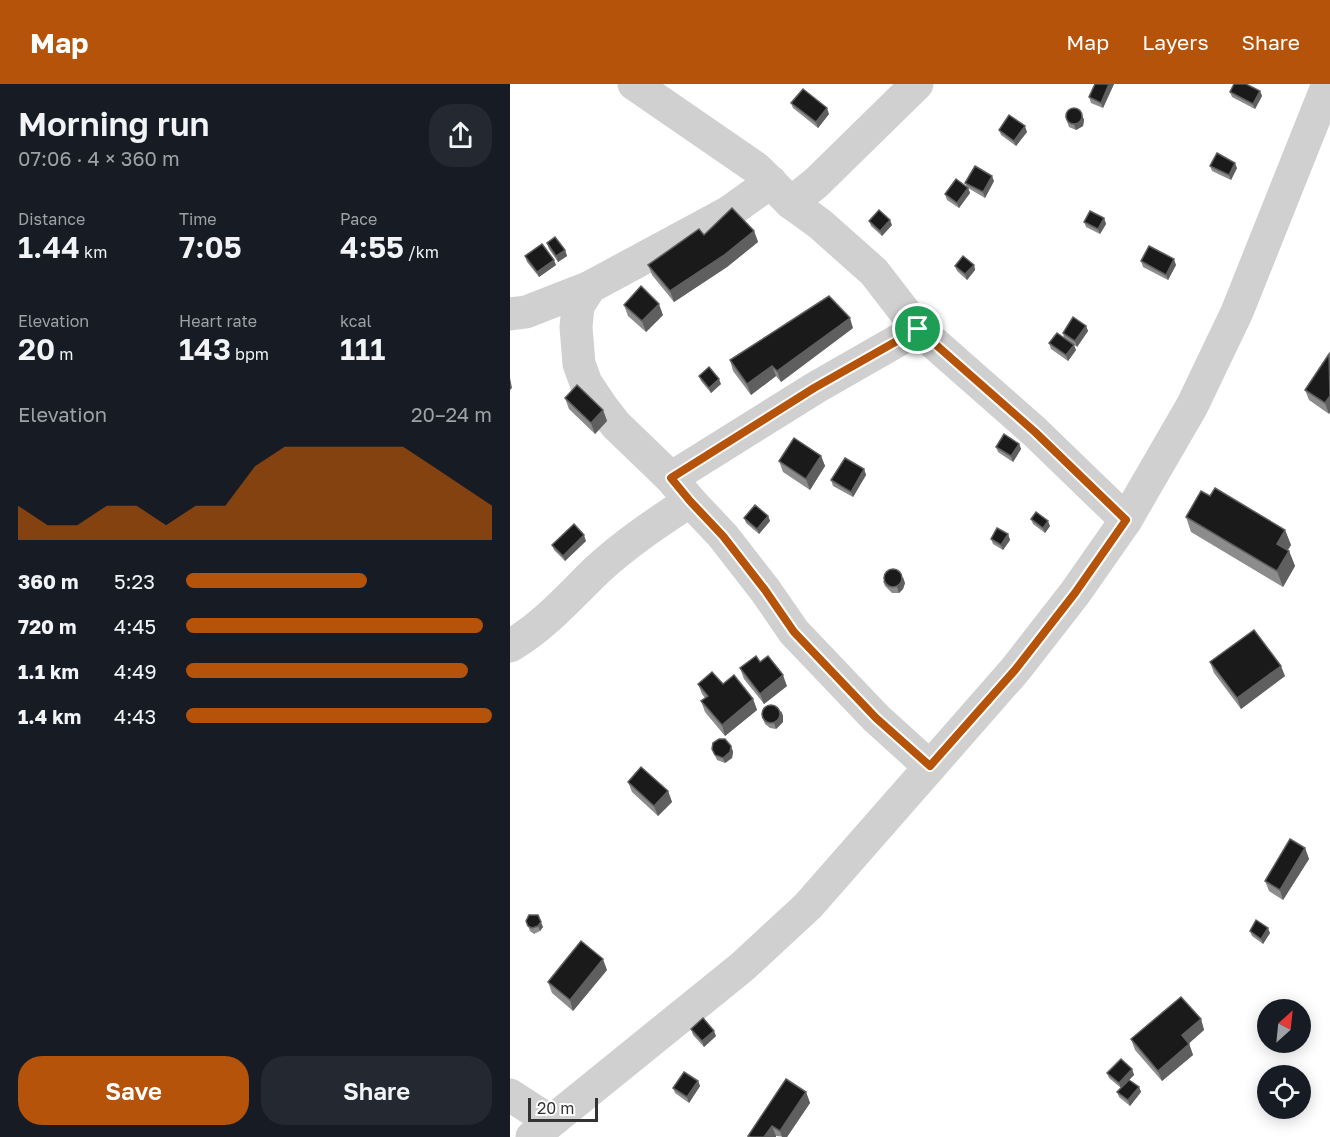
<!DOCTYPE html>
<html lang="en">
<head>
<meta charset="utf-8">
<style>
	:root { --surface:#171b24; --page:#242831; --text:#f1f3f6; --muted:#9ea1a6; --accent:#b45309 }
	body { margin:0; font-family:"Golos Text",sans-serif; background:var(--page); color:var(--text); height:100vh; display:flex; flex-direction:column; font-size:22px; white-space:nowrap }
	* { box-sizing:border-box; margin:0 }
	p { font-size:20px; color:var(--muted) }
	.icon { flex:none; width:33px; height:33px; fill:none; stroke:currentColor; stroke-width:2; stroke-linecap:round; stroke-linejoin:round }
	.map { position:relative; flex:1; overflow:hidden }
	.side { display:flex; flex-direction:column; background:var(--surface); width:510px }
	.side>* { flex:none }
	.needle { width:39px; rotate:27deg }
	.buttons { position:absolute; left:747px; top:915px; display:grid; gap:12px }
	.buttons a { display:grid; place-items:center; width:54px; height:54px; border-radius:50%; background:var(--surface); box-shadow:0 3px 15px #0003; font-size:30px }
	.scale { position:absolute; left:18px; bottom:15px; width:70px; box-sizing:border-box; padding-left:6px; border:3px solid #333; border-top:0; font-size:16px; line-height:21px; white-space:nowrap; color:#333; -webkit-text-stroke:4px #fff; paint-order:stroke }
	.pin { position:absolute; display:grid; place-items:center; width:51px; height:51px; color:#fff; margin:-26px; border:3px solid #fff; border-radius:50%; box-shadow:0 2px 6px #0007 }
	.round { display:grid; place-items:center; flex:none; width:63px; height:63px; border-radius:24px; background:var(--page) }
	.summary { display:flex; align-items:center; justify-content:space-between; height:102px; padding:0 18px }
	h1 { font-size:33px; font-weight:600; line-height:45px }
	.stats { display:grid; grid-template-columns:repeat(3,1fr); gap:9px; height:102px; padding:6px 18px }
	.stats div { display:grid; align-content:center }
	.stats b { font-size:30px; font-weight:600 }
	.stats small { font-size:16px; font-weight:400 }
	.stats p { font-size:16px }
	.chart { height:168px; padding:12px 18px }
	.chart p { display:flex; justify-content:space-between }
	.chart svg { width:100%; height:108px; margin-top:6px; fill:var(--accent); opacity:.7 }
	.button { display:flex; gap:12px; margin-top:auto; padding:12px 18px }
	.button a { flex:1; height:69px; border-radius:24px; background:var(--accent); color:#fff; font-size:24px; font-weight:600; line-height:69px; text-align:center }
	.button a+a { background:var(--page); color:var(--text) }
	ul { padding:0 18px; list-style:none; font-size:20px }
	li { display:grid; grid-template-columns:96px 72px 1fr; align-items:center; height:45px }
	li i { height:15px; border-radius:8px; background:var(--accent) }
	header { display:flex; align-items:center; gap:36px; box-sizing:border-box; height:84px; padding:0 30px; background:var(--accent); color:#fff }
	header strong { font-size:28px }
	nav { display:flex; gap:33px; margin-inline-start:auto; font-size:21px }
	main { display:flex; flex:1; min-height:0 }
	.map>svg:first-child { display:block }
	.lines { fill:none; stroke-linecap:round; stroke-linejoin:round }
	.minor { stroke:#d0d0d0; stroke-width:33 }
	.wall { fill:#8c8c8c }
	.shaded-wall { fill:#5f5f5f }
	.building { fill:#1a1a1a; stroke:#5f5f5f; stroke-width:1.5 }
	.route-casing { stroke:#fff; stroke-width:12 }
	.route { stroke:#b45309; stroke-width:8 }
</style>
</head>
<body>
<header>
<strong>Map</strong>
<nav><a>Map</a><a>Layers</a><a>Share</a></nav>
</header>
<main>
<section class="side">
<div class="summary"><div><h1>Morning run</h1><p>07:06 · 4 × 360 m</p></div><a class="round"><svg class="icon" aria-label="share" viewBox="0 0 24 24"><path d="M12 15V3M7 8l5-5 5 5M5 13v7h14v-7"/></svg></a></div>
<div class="stats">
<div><p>Distance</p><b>1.44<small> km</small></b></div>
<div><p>Time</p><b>7:05</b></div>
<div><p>Pace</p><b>4:55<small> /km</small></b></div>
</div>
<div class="stats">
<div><p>Elevation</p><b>20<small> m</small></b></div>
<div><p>Heart rate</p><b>143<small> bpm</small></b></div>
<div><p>kcal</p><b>111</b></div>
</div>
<div class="chart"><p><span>Elevation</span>20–24 m</p>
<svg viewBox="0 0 160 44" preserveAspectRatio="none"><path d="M0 44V30L10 38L20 38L30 30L40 30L50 38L60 30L70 30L80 14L90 6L100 6L110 6L120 6L130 6L140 14L150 22L160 30V44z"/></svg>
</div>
<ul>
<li><b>360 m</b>5:23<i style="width:59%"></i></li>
<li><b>720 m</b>4:45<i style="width:97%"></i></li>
<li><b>1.1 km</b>4:49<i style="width:92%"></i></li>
<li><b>1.4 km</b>4:43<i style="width:100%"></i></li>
</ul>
<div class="button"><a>Save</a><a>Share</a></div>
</section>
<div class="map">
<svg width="820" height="1053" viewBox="0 0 820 1053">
	<rect width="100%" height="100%" fill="#fff"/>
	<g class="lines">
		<g class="minor">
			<path d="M124,0L246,84L281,119L310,140L364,188L408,245L525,348L616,436"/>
			<path d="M261,98L219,128L80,203L68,222L66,243L69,280L76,299L92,323L106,341L161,394L180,417L213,452L255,506L284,548L366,634L420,683"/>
			<path d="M281,119L306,99L407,0"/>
			<path d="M0,230L16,228L80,203"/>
			<path d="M161,394L305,304L408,245"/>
			<path d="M0,562C34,542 59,513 87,486C115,460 148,438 180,417"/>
			<path d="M0,1011L40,1037"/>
			<path d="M22,1053L232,883L298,822L505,586L565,509L616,436L682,322L727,228L818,0"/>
		</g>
	</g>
	<g class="wall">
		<path d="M585,0H604L593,24L581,19L579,13Z"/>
		<path d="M750,7L752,12L745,25L722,13L720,8Z"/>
		<path d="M281,19L319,30L308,44L283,24Z"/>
		<path d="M572,31L574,36L573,42L566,46L559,43L555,32Z"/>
		<path d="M489,46L517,48L506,62L491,51Z"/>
		<path d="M700,82L727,84L721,96L702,87Z"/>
		<path d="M484,97L475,114L458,104L460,109L449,124L437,116L435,110L457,103L455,99Z"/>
		<path d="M594,134L596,140L590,150L576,143L574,138Z"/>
		<path d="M359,137L382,141L372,152L361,142Z"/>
		<path d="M244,147L248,158L217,183L164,218L142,191L138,181Z"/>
		<path d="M37,159L55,166L57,172L48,178L39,165Z"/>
		<path d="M15,172L46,181L29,193L17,178Z"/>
		<path d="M631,177L666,181L658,196L633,183Z"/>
		<path d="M464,181L465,186L457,196L447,187L445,182Z"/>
		<path d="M114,221L153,231L136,248L118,232Z"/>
		<path d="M576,242L578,247L567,263L562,259L566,266L558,277L541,265L539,259L554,254L553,249Z"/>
		<path d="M343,244L271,298L266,292L241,311L223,287L220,276Z"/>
		<path d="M820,270V328L819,330L799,316L795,306Z"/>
		<path d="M189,292L211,300L201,309L191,297Z"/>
		<path d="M55,314L93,326L97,337L85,350L59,325Z"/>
		<path d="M509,360L511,365L503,378L488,368L486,363Z"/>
		<path d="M311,372L315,382L300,406L273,388L269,377Z"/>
		<path d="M354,385L356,391L343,413L323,402L321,396Z"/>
		<path d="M700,412L775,446L781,461L778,466L779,467L785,482L773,503L681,448L676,433Z"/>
		<path d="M258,432L260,437L249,450L236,439L234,434Z"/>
		<path d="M521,435L540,442L535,449L523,440Z"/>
		<path d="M498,450L500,456L493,466L483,460L481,455Z"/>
		<path d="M76,457L55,477L44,466L42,461Z"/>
		<path d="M373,497L395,499L393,505L389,509H382L375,502Z"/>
		<path d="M250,578L277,602L254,620L234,595L230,584Z"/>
		<path d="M700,578L775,592L731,625L704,589Z"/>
		<path d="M188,600H213L243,615L247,626L215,652L195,628L191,617L195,614L192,610Z"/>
		<path d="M271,627L273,632V638L266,645L260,644L255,640L253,635Z"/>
		<path d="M221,662L223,668L222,674L215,679L207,676L202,665Z"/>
		<path d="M118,698L158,707L162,718L148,732L122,708Z"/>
		<path d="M795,764L799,775L773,816L759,807L755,797Z"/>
		<path d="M16,837L33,843L30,847L24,850L20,847Z"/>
		<path d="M740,847L760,849L753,860L742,852Z"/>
		<path d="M97,886L63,927L42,909L38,898Z"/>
		<path d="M691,935L694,946L679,959L683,971L652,997L625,966L621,955Z"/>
		<path d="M181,945L206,952L194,963L183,951Z"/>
		<path d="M622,985L624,991L611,1004L599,994L597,989Z"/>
		<path d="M188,997L190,1002L179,1019L165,1009L163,1004Z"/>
		<path d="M629,1003L631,1008L620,1022L609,1013L607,1008Z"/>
		<path d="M296,1008L300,1019L277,1053L266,1052V1053H238V1052Z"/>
	</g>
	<g class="shaded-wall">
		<path d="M599,0H604L593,24L591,19Z"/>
		<path d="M750,7L752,12L745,25L743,20Z"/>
		<path d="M317,24L319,30L308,44L306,38Z"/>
		<path d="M572,31L574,36L573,42L566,46L564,40Z"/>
		<path d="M515,42L517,48L506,62L504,57Z"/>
		<path d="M725,79L727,84L721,96L719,91Z"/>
		<path d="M482,92L484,97L475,114L473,108Z"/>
		<path d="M458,104L460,109L449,124L447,119Z"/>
		<path d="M594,134L596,140L590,150L588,145Z"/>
		<path d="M380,136L382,141L372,152L370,147Z"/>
		<path d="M244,147L248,158L217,183L164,218L160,207Z"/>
		<path d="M55,166L57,172L48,178L46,172Z"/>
		<path d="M664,175L666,181L658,196L656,191Z"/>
		<path d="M44,176L46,181L29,193L27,188Z"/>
		<path d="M464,181L465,186L457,196L455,190Z"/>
		<path d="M149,220L153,231L136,248L132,237Z"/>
		<path d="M340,234L343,244L271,298L267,287Z"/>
		<path d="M576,242L578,247L567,263L565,257Z"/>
		<path d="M564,261L566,266L558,277L556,271Z"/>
		<path d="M262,282L266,292L241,311L237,300Z"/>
		<path d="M0,294L2,304L0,306Z"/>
		<path d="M209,295L211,300L201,309L199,304Z"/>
		<path d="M820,312V328L819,330L815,319Z"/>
		<path d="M93,326L97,337L85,350L81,339Z"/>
		<path d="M509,360L511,365L503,378L501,372Z"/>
		<path d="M311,372L315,382L300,406L296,395Z"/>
		<path d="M354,385L356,391L343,413L341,408Z"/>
		<path d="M258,432L260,437L249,450L247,445Z"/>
		<path d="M538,437L540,442L535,449L533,444Z"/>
		<path d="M775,446L781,461L772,475L767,460Z"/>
		<path d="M498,450L500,456L493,466L491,461Z"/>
		<path d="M74,451L76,457L55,477L53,472Z"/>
		<path d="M779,467L785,482L773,503L767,487Z"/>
		<path d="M393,493L395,499L393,505L389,509L387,503Z"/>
		<path d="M771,582L775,592L731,625L727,614Z"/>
		<path d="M273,591L277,602L254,620L250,610Z"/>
		<path d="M243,615L247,626L215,652L212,641Z"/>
		<path d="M271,627L273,632V638L266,645L264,639Z"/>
		<path d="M221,662L223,668L222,674L215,679L213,674Z"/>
		<path d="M158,707L162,718L148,732L144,722Z"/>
		<path d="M795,764L799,775L773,816L770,806Z"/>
		<path d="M31,838L33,843L30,847L28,842Z"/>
		<path d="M758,844L760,849L753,860L751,855Z"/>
		<path d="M93,875L97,886L63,927L60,916Z"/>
		<path d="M691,935L694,946L676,962L672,951Z"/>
		<path d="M204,947L206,952L194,963L192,957Z"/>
		<path d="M679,960L683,971L652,997L648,987Z"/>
		<path d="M622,985L624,991L611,1004L609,999Z"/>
		<path d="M188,997L190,1002L179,1019L177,1013Z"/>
		<path d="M629,1003L631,1008L620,1022L618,1016Z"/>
		<path d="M296,1008L300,1019L277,1053H272L270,1047Z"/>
		<path d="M262,1042L266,1052V1053H254Z"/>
	</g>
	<g class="building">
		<path d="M585,0H599L591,19L579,13Z"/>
		<path d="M724,0H736L750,7L743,20L720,8Z"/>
		<path d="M293,5L317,24L306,38L281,19Z"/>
		<circle cx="564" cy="32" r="8"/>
		<path d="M499,31L515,42L504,57L489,46Z"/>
		<path d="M707,69L725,79L719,91L700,82Z"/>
		<path d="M465,82L482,92L473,108L455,99Z"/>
		<path d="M446,95L458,104L447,119L435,110Z"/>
		<path d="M222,124L244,147L213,172L160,207L138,181L189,145L194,151Z"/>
		<path d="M369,126L380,136L370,147L359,137Z"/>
		<path d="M580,127L594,134L588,145L574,138Z"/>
		<path d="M45,153L55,166L46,172L37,159Z"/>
		<path d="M32,160L44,176L27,188L15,172Z"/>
		<path d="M639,162L664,175L656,191L631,177Z"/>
		<path d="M453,172L464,181L455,190L445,182Z"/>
		<path d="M131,202L149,220L132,237L114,221Z"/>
		<path d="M319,212L340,234L267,287L262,282L237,300L220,276Z"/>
		<path d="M563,233L576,242L565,257L553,249Z"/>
		<path d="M547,249L564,261L556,271L539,259Z"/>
		<path d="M819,270L820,312L815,319L795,306Z"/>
		<path d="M199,283L209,295L199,304L189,292Z"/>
		<path d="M67,301L93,326L81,339L55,314Z"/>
		<path d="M494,350L509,360L501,372L486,363Z"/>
		<path d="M284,354L311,372L296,395L269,377Z"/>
		<path d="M335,374L354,385L341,408L321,396Z"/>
		<path d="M705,404L775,446L767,460L779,467L767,487L676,433L691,407L700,412Z"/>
		<path d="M245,421L258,432L247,445L234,434Z"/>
		<path d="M526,428L538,437L533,444L521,435Z"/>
		<path d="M64,440L74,451L53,472L42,461Z"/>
		<path d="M487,444L498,450L491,461L481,455Z"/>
		<circle cx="383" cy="494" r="9"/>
		<path d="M744,546L771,582L727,614L700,578Z"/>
		<path d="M246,572L250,578L258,572L273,591L250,610L230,584Z"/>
		<path d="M202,588L213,600L224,591L243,615L212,641L191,617L198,612L188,600Z"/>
		<circle cx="261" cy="630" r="9"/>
		<path d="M209,655H215L221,662L220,668L213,674L205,671L202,665L203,659Z"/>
		<path d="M131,683L158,707L144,722L118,698Z"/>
		<path d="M780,755L795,764L770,806L755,797Z"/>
		<path d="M19,831H28L31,838L28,842L22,844L18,842L16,837Z"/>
		<path d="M746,836L758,844L751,855L740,847Z"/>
		<path d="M71,857L93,875L60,916L38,898Z"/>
		<path d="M671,913L691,935L672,951L679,960L648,987L621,955Z"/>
		<path d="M193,934L204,947L192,957L181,945Z"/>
		<path d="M611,975L622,985L609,999L597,989Z"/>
		<path d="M174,988L188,997L177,1013L163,1004Z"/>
		<path d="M276,995L296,1008L270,1047L262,1042L254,1053H241L238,1052Z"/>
		<path d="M619,996L629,1003L618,1016L607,1008Z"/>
	</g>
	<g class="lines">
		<g class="route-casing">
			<path id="route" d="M408,245L525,348L616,436L565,509L505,586L420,682L366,634L284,548L255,506L213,452L180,417L161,394L304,304Z"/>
		</g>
		<use href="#route" class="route"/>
	</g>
</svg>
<div class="buttons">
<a><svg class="needle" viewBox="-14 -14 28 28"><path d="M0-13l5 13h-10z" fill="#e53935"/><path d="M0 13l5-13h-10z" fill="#9ea1a6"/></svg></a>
<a><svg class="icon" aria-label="locate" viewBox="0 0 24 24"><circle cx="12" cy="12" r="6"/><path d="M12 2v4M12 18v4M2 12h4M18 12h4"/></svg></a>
</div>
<div class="scale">20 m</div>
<div class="pin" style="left:408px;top:245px;background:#1e9e55"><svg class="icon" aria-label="arrive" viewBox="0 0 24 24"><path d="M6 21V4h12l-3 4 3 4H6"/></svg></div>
</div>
</main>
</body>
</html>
